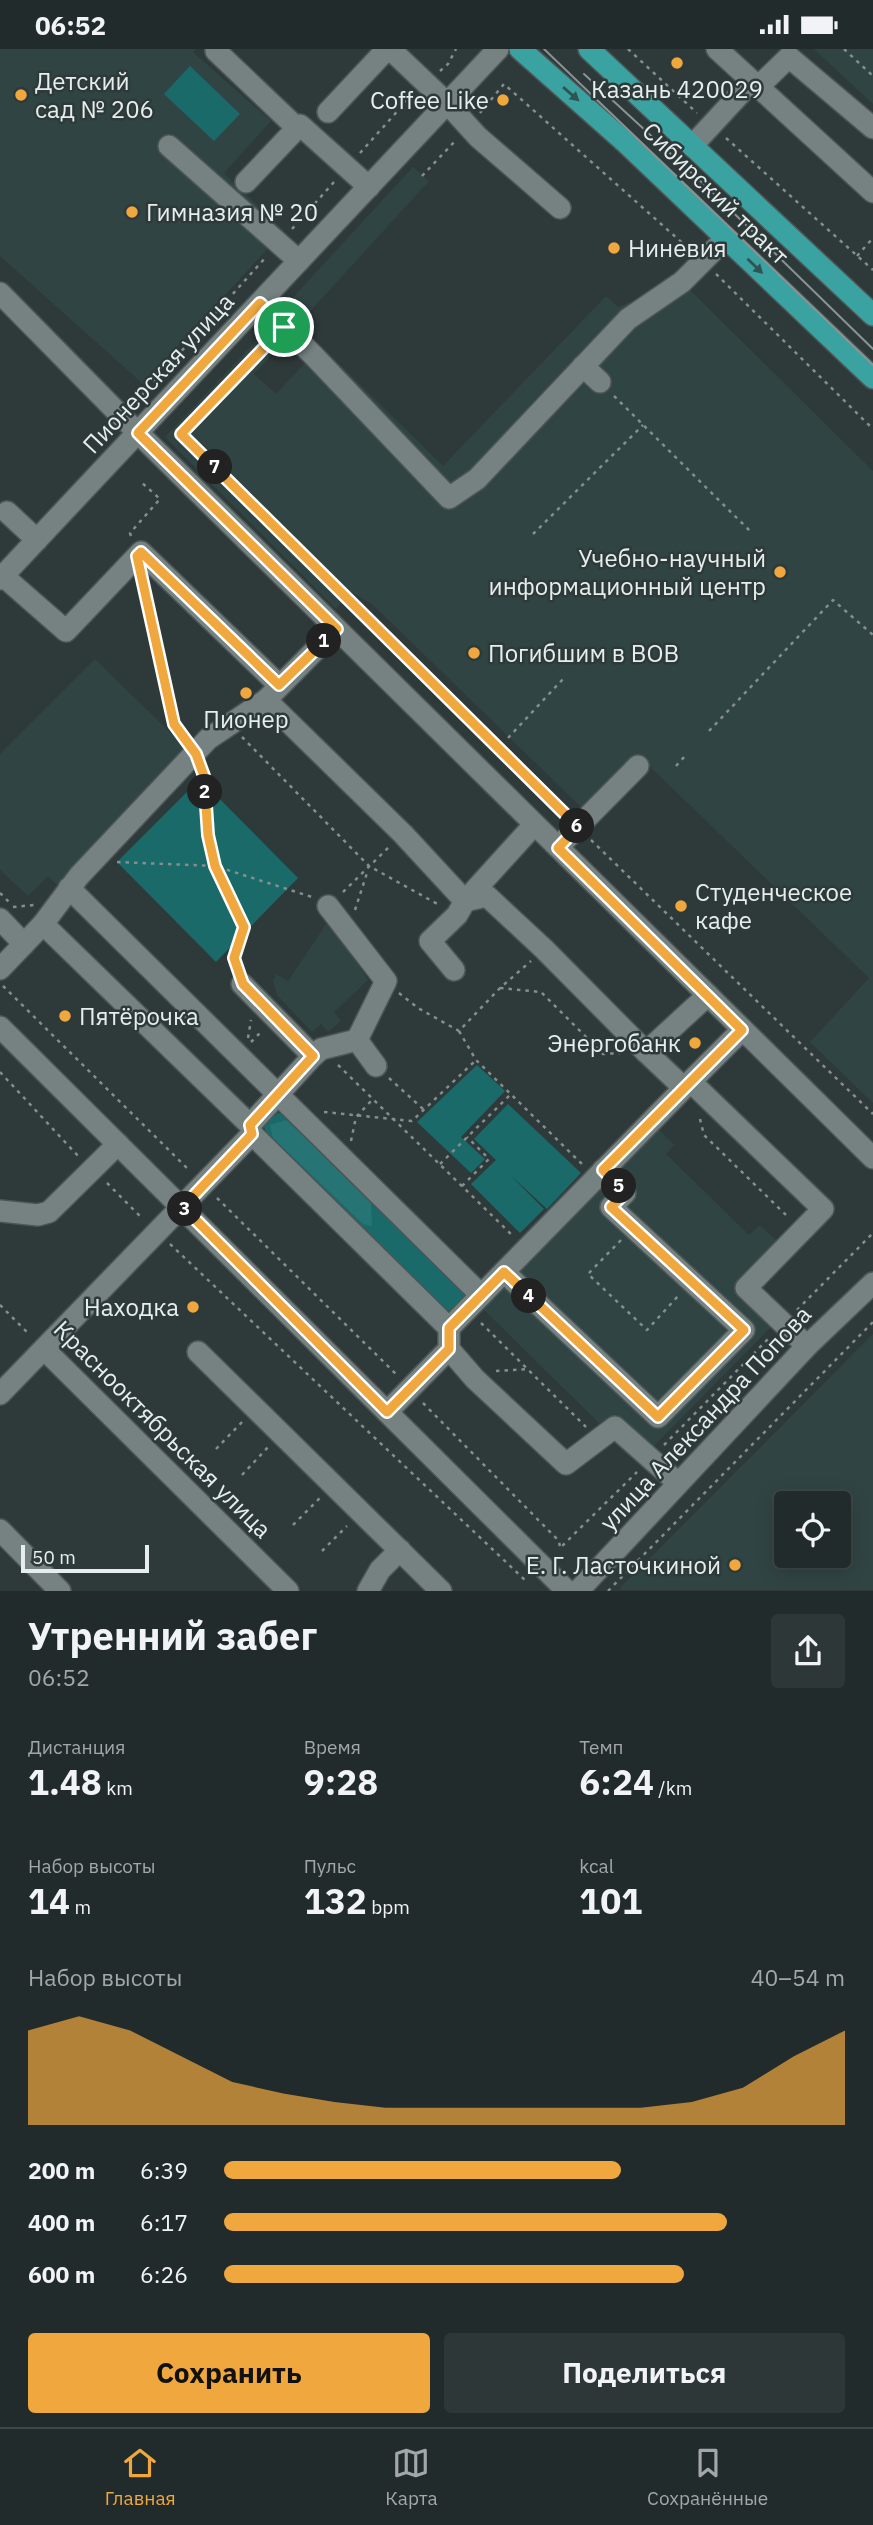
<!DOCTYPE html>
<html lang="ru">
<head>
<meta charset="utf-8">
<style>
	:root { --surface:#222b2b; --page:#2e3737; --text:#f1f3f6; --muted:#a2a7a9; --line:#3f4747; --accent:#efa73e }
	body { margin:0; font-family:"IBM Plex Sans",sans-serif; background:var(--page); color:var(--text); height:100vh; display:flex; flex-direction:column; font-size:26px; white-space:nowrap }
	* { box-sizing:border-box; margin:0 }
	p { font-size:23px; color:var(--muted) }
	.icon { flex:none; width:38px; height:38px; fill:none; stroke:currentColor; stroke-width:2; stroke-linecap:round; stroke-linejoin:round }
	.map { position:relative; height:1542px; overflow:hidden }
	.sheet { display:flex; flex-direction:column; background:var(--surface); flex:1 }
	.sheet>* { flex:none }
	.tools { position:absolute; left:774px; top:1442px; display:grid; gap:14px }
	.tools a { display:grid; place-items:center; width:77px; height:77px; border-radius:7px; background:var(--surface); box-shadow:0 4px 18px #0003,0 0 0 2px var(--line); font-size:35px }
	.scale { position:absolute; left:21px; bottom:18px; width:128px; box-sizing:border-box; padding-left:7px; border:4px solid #e6eded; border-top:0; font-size:19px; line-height:24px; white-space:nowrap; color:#e6eded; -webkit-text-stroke:5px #2e3939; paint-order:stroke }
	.pin { position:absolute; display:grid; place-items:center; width:60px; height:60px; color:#fff; margin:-30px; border:4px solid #fff; border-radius:50%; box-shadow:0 2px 7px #0007 }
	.km { position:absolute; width:35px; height:35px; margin:-18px; border-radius:50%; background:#222; color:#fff; font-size:19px; line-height:35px; text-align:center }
	.round { display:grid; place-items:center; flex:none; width:74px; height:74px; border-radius:7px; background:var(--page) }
	.head { display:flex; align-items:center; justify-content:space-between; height:119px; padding:0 28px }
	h1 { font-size:38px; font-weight:700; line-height:52px }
	.stats { display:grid; grid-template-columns:repeat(3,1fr); gap:10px; height:119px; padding:7px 28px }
	.stats div { display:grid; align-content:center }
	.stats b { font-size:35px; font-weight:700 }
	.stats small { font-size:19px; font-weight:400 }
	.stats p { font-size:19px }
	.chart { height:196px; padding:14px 28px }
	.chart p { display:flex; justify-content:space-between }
	.chart svg { width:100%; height:126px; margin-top:7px; fill:var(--accent); opacity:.7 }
	.primary-button { display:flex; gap:14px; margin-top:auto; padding:14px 28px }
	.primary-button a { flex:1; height:80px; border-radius:7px; background:var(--accent); color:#111; font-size:28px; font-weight:700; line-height:80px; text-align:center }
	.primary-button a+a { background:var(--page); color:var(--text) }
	ul { padding:0 28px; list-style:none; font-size:23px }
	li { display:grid; grid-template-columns:112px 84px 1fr; align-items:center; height:52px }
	li i { height:18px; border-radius:9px; background:var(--accent) }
	.status { display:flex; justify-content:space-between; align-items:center; height:49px; padding:0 35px; background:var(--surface); direction:ltr }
	.status svg { height:19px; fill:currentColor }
	.tabs { display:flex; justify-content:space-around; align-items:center; height:98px; border-top:2px solid var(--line); background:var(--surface); font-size:19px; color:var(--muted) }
	.tabs a { display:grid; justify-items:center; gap:4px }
	.tabs .current { color:var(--accent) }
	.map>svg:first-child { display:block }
	.built { fill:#314444; fill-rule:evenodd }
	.green { fill:#1b6a6a }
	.forest { fill:#267474 }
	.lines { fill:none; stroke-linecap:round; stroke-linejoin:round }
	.minor-casing { stroke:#4c5555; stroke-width:24 }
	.major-casing { stroke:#4c5555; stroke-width:24 }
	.path { stroke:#858e8e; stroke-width:2.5; stroke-dasharray:3.5 5; stroke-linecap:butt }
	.minor { stroke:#758281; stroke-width:21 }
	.major { stroke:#3aa3a2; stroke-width:21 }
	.tram { stroke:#8a9393; stroke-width:2 }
	.oneway { fill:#315453 }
	.route-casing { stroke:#fff; stroke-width:14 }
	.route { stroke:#efa73e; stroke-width:9 }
	.poi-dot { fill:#efa73e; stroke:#2e3939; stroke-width:2.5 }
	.labels { text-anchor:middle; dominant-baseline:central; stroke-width:5; stroke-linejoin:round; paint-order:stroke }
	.poi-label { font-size:24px; fill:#e6eded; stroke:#2e3939; text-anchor:start }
	.street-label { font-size:24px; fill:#e6eded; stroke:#2e3939 }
</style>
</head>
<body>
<div class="status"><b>06:52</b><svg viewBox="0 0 49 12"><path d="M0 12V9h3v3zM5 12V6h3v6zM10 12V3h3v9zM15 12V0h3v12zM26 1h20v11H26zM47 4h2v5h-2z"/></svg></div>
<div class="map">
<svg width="873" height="1542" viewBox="0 0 873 1542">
	<rect width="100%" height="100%" fill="#2e3939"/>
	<g class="built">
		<path d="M0,0H196L193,3L271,72L224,124L284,182L143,335L0,207Z"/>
		<path d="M814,0H873V55Z"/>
		<path d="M413,118L429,132L302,271L286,256Z"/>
		<path d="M682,233L873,422V1054L810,993L869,929L639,707L584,761L372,555L351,543L336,560L165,388L273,274L292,293L283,303L278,299L254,325L276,345L321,297L443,417L606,247L618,258Z"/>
		<path d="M95,610L188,701L57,836L48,827L28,847L0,821V705Z"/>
		<path d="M329,871L368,931L334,963L341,972L328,983L321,975L312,983L277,946L273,932L276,925L288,932Z"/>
		<path d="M659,1081L674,1096L666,1105L749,1186L760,1176L779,1194L735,1238L774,1275L651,1400L616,1365L603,1378L483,1260Z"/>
		<path d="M873,1285V1541H622L620,1539ZM786,1454H838V1507H786Z"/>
	</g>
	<g class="green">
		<path d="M190,17L240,65L214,92L164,45Z"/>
		<path d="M200,730L298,829L216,913L117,813Z"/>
		<path d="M477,1016L505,1042L461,1088L485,1110L471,1124L417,1073Z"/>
		<path d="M508,1055L581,1124L547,1160L507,1123L544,1160L520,1184L471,1135L496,1111L474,1090Z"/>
		<path d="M278,1064L288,1066L470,1245L454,1263L446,1261L269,1090L264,1078L269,1071Z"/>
	</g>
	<path class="forest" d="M286,1071L356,1136L371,1154L372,1177L363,1175L273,1089L270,1076Z"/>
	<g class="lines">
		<g class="minor-casing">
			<g id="minor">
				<path d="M218,0L216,2L297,79"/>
				<path d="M390,0L447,54L478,88L560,159"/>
				<path d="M717,0L873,143"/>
				<path d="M758,38L789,8L873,79"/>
				<path d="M328,63L387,0"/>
				<path d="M169,97L299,212"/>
				<path d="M692,97L752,32"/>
				<path d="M246,133L300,76L369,138"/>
				<path d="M0,244L122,368L873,1109"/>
				<path d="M260,254L313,306L449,449L477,430L628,270L682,233L726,189"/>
				<path d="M583,317L600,333"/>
				<path d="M7,463L37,491"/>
				<path d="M3,527L66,582L141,503L279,636"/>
				<path d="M0,530L498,0"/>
				<path d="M336,580L266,651L403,785L465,852L534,776"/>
				<path d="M558,798L638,717"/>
				<path d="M69,839L481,1246"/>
				<path d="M0,870L24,895L0,920"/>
				<path d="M43,875L250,1076L252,1085"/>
				<path d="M24,895L43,875L79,827L208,690L266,651"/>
				<path d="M454,921L430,892L457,866L465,852L487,847L544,900L646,1003L708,946"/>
				<path d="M242,935L313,1007L250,1076"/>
				<path d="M0,978L567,1542"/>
				<path d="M357,991L376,1017"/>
				<path d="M646,1003L684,1039L742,981"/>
				<path d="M313,1007L321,1000L357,991L386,932L328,857"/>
				<path d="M691,1033L823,1160L746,1239L807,1297"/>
				<path d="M0,1162L38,1166L49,1163L118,1095"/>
				<path d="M504,1223L658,1368L744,1281L611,1158L625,1144L603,1121"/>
				<path d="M44,1300L288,1542"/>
				<path d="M449,1300L475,1330L566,1415L615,1378L678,1434"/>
				<path d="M198,1303L441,1542"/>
				<path d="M0,1345L252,1085L449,1279"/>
				<path d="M387,1363L449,1300V1279L684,1039"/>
				<path d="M0,1481L60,1542"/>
				<path d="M368,1542L380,1521L400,1501"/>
				<path d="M578,1542L807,1297L873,1234"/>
			</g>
		</g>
		<g class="major-casing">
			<g id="major">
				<path d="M520,0L626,94L873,329"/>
				<path d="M589,0L873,266"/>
			</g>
		</g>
		<g class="path">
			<path d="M628,0L697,64"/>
			<path d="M844,0L873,27"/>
			<path d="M440,22L448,15L456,0"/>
			<path d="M480,64L504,35L688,199"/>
			<path d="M726,89L873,221"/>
			<path d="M360,104L411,47"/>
			<path d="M422,127L457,90"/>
			<path d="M292,180L334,133"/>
			<path d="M857,207L873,189"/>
			<path d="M716,225L873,380"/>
			<path d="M271,291L181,385L564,764"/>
			<path d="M142,346L266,208"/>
			<path d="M614,347L751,483"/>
			<path d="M533,485L643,376"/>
			<path d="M131,487L130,484L160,450L140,432"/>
			<path d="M142,531L174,675L184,689"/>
			<path d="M709,682L833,551L873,586"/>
			<path d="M242,688L369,817L441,857"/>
			<path d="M508,689L563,630"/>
			<path d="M676,717L686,706"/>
			<path d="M202,722L208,786L215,817L244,878L234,909L237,919"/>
			<path d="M591,791L873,1065"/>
			<path d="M117,813L215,817L312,848"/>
			<path d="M343,843L390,797"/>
			<path d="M0,844L9,853"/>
			<path d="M13,858L34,856"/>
			<path d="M355,861L368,821"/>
			<path d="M3,937L190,1122"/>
			<path d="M500,939L541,943L603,1005L621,1004"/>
			<path d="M399,944L418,959L459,982L500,939L531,912"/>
			<path d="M459,982L476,1011L584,1117"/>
			<path d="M248,989L251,971"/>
			<path d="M251,993L262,982"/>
			<path d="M338,1016L514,1188"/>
			<path d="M0,1023L79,1108"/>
			<path d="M389,1029L423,1060"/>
			<path d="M324,1063L412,1072L476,1011"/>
			<path d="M700,1070L704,1086L787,1167"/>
			<path d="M351,1092L356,1068L373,1050"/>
			<path d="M440,1115L511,1045"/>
			<path d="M107,1134L142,1169"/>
			<path d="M462,1137L489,1110L467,1088"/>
			<path d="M217,1149L397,1326"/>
			<path d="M621,1191L588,1225L647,1281L679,1246"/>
			<path d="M170,1195L526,1532"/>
			<path d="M0,1256L29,1285"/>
			<path d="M797,1261L873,1184"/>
			<path d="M481,1274L586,1378"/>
			<path d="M496,1322L528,1320"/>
			<path d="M423,1354L559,1492L560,1499L637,1423"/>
			<path d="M664,1396L770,1288"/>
			<path d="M216,1400L242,1373"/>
			<path d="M242,1426L269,1397"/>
			<path d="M293,1476L320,1449"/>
			<path d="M322,1502L347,1477"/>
			<path d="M608,1542L873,1273"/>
		</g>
		<use href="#minor" class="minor"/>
		<use href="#major" class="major"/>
		<g class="tram">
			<path d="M544,0L873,316"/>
			<path d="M584,25L709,140L873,300"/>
		</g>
	</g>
	<defs><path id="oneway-solid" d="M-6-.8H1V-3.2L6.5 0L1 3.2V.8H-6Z" transform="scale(1.75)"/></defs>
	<g class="oneway">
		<use href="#oneway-solid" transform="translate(571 45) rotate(41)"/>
		<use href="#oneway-solid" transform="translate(755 217) rotate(44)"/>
	</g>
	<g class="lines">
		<g class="route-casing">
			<path id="route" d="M260,254L284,278L181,385L578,778L558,799L742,981L603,1121L625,1144L611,1158L744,1281L658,1368L504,1223L449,1279V1300L387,1363L183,1158L252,1085L250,1076L313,1007L243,935L234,909L244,878L215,817L208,786L204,727L196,705L174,675L137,507L141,503L279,636L337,580L138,384Z"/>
		</g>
		<use href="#route" class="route"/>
	</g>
	<g class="poi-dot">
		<circle cx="677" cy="14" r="7"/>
		<circle cx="21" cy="46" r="7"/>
		<circle cx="503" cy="51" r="7"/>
		<circle cx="132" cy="163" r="7"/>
		<circle cx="614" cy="199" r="7"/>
		<circle cx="780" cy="523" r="7"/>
		<circle cx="474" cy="604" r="7"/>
		<circle cx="246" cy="644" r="7"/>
		<circle cx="681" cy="857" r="7"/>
		<circle cx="65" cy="967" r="7"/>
		<circle cx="695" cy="994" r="7"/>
		<circle cx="193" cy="1258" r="7"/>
		<circle cx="735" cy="1516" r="7"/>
	</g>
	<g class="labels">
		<g class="poi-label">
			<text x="35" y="32">Детский<tspan x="35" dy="28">сад № 206</tspan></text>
			<text x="677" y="40" text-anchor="middle">Казань 420029</text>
			<text x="489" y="51" text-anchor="end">Coffee Like</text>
			<text x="146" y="163">Гимназия № 20</text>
			<text x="628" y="199">Ниневия</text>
			<text x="766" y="509" text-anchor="end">Учебно-научный<tspan x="766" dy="28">информационный центр</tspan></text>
			<text x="488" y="604">Погибшим в ВОВ</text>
			<text x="246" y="670" text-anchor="middle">Пионер</text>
			<text x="695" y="843">Студенческое<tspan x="695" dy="28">кафе</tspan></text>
			<text x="79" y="967">Пятёрочка</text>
			<text x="681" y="994" text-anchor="end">Энергобанк</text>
			<text x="179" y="1258" text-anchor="end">Находка</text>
			<text x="721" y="1516" text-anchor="end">Е. Г. Ласточкиной</text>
		</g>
		<g class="street-label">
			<text transform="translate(716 144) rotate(44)">Сибирский тракт</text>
			<text transform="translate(158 324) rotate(-47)">Пионерская улица</text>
			<text transform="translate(705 1369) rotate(-47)">улица Александра Попова</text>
			<text transform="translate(163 1380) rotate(45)">Краснооктябрьская улица</text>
		</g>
	</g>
</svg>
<div class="tools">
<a><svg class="icon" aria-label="locate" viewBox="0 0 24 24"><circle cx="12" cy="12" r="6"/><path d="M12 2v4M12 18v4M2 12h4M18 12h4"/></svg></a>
</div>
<div class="scale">50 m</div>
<div class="pin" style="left:284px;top:278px;background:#1e9e55"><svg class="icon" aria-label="arrive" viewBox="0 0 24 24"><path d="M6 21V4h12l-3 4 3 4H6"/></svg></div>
<b class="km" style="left:324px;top:592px">1</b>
<b class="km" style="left:205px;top:743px">2</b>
<b class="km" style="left:185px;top:1160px">3</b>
<b class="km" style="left:529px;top:1247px">4</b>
<b class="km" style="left:619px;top:1137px">5</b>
<b class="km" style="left:577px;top:777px">6</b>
<b class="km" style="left:215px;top:418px">7</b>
</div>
<section class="sheet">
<div class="head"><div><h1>Утренний забег</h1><p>06:52</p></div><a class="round"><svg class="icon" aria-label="share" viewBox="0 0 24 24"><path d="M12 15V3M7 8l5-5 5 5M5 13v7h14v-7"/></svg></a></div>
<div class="stats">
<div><p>Дистанция</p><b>1.48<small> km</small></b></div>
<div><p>Время</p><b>9:28</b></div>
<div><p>Темп</p><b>6:24<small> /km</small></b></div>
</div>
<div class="stats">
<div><p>Набор высоты</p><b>14<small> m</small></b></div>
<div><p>Пульс</p><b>132<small> bpm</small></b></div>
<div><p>kcal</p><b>101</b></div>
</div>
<div class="chart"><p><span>Набор высоты</span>40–54 m</p>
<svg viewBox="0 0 160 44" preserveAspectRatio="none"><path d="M0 44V11L10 6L20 11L30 20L40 29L50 33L60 36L70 38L80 38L90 38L100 38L110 38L120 38L130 36L140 31L150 20L160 11V44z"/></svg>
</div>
<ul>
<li><b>200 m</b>6:39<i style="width:64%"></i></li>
<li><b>400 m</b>6:17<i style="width:81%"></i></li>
<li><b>600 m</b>6:26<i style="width:74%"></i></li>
</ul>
<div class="primary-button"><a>Сохранить</a><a>Поделиться</a></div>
</section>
<nav class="tabs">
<a class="current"><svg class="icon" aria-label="home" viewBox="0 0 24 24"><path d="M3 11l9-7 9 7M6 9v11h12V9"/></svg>Главная</a>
<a><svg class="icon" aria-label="map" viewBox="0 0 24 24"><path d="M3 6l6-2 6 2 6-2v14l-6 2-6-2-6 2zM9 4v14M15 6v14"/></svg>Карта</a>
<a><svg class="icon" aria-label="saved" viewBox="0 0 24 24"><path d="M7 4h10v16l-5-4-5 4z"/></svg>Сохранённые</a>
</nav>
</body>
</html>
